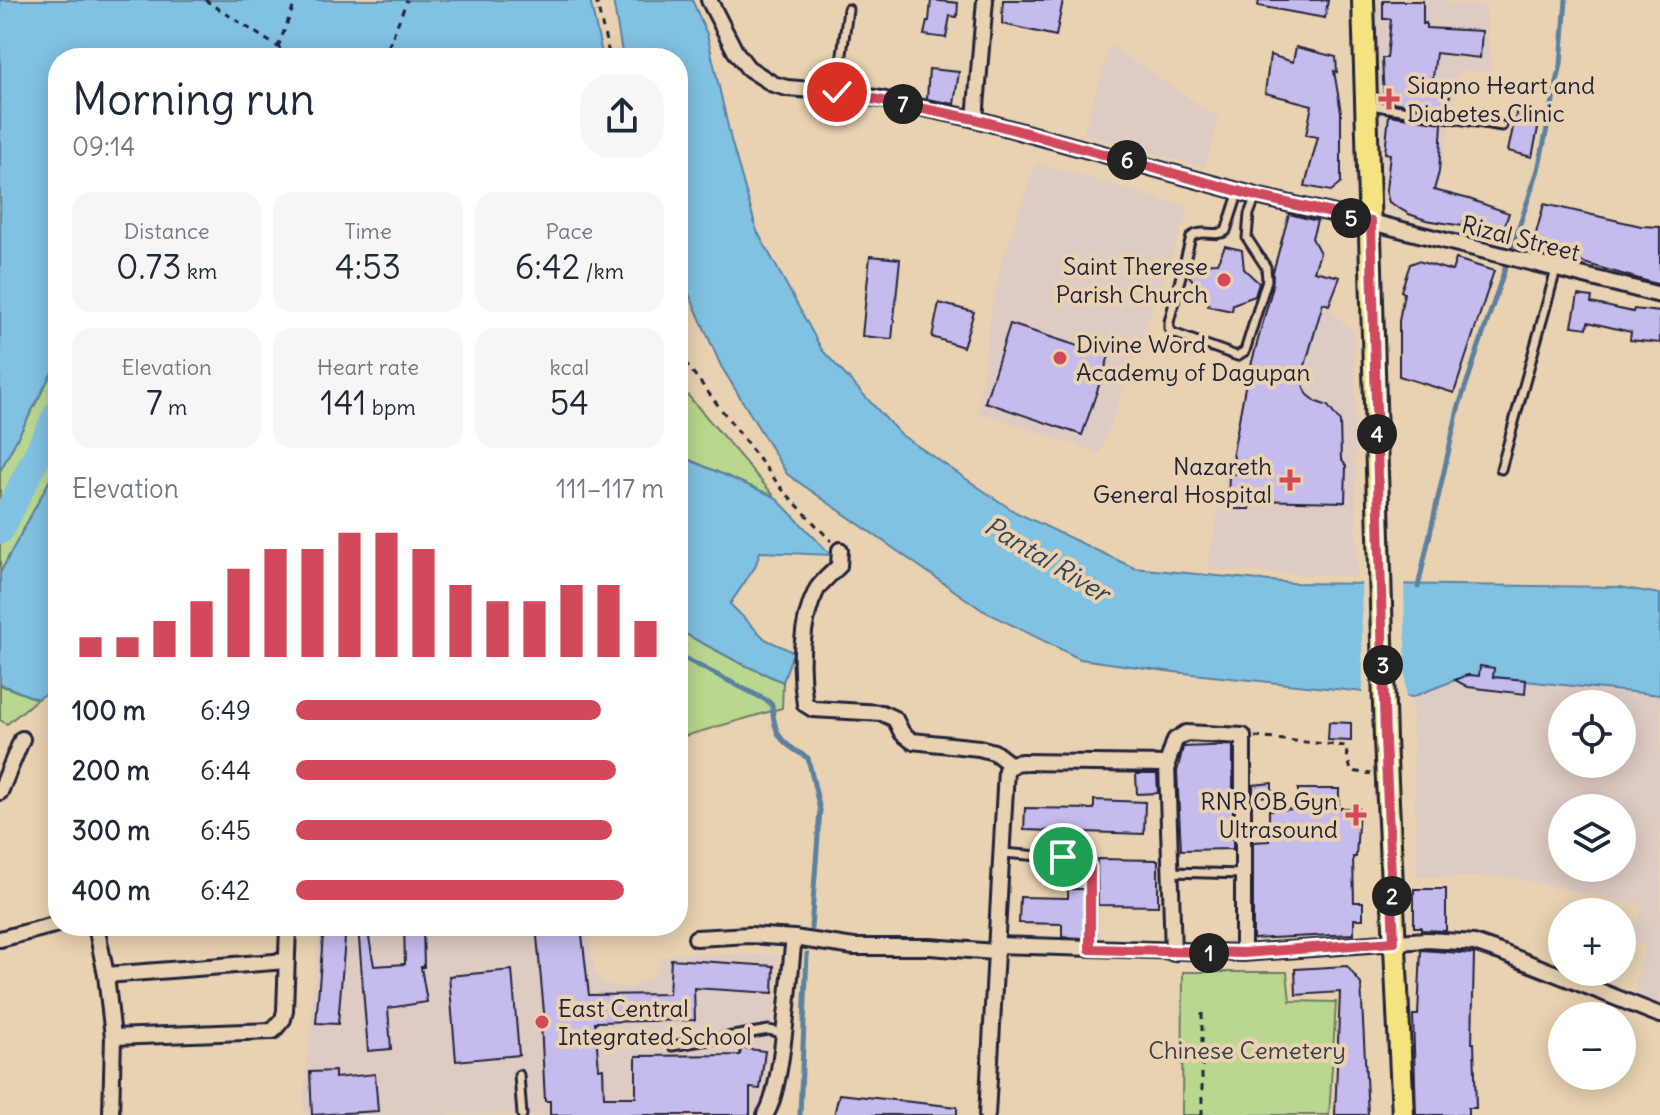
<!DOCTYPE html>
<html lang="en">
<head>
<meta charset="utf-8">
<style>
	:root { --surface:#fff; --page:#f6f6f7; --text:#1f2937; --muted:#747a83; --accent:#d1495b }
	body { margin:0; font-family:Delius,sans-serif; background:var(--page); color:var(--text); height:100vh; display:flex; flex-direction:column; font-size:30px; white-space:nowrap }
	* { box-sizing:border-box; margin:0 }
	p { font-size:26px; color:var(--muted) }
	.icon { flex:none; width:44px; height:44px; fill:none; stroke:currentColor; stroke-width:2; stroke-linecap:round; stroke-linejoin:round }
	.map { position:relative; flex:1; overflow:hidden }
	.side { position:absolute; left:48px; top:48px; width:640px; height:888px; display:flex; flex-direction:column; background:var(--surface); border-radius:32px; box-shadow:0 4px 20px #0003 }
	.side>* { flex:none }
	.tools { position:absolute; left:1548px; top:690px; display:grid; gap:16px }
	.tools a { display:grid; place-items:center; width:88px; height:88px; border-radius:50%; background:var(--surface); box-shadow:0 4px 20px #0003; font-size:40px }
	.pin { position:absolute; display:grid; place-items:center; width:68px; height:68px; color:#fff; margin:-34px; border:4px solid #fff; border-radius:50%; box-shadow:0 2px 8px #0007 }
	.km { position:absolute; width:40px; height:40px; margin:-20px; border-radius:50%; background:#222; color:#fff; font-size:22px; line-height:40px; text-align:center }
	.round { display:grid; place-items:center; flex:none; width:84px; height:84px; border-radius:32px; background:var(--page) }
	.overview { display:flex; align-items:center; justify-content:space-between; height:136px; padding:0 24px }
	h1 { font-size:44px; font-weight:600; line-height:60px }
	.stats { display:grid; grid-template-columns:repeat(3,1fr); gap:12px; height:136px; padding:8px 24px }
	.stats div { display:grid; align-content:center; border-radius:20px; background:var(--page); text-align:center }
	.stats b { font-size:34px; font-weight:600 }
	.stats small { font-size:22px; font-weight:400 }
	.stats p { font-size:22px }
	.chart { height:224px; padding:16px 24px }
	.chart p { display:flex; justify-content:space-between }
	.chart svg { width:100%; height:144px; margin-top:8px; stroke:var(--accent); stroke-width:6 }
	ul { padding:0 24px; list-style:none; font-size:26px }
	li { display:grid; grid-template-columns:128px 96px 1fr; align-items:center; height:60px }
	li i { height:20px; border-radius:10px; background:var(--accent) }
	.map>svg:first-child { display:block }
	.built { fill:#decbc3; fill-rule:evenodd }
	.green { fill:#b9d78f; stroke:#6e7c65; stroke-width:2 }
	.water { fill:#81c1e2; stroke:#5b819f; stroke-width:2 }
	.pier { fill:#e8d2b1 }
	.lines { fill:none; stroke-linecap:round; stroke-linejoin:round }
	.stream { stroke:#5b819f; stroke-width:5 }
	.river { stroke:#81c1e2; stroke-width:28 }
	.building { fill:#c6bbed; stroke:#22223b; stroke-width:2 }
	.service-casing { stroke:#22223b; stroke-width:13 }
	.minor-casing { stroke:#22223b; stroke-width:20 }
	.primary-casing { stroke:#22223b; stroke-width:26 }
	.path { stroke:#22223b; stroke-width:3; stroke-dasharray:6 6; stroke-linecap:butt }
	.service { stroke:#e8d2b1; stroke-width:7 }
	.minor { stroke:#e8d2b1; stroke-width:14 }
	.primary { stroke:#f5e382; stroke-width:20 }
	.route-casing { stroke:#fff; stroke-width:16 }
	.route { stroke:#d1495b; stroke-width:10 }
	.poi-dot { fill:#d1495b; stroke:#e8d2b1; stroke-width:3 }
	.labels { text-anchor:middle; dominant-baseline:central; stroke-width:8; stroke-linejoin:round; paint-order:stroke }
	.poi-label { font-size:24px; fill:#22223b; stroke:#e8d2b1; text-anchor:start }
	.street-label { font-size:24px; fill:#22223b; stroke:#e8d2b1 }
	.park-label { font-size:24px; fill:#393d48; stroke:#e8d2b1 }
	.water-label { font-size:26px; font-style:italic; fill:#35425c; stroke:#e8d2b1 }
</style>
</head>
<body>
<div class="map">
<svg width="1660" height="1115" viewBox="0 0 1660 1115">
	<rect width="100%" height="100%" fill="#e8d2b1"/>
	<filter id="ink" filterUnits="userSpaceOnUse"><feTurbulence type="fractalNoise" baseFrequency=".0125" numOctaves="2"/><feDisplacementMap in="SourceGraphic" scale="16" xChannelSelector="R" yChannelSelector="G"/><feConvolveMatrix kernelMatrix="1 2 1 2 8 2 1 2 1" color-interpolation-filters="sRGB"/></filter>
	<g filter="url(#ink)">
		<g class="built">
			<path d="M1373,0H1448L1449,4L1486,6L1491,73L1460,70L1431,225L1387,209L1377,191Z"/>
			<path d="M1110,45L1219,118L1205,167L1083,134Z"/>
			<path d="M1036,163L1189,207L1100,453L978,412L992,304L1003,258Z"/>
			<path d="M1269,290L1327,308L1354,332L1357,577L1207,569L1243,390Z"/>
			<path d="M1468,675L1660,695V1004L1633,995L1646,945L1629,939L1645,906L1510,877H1417L1412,697ZM1562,704H1622V764H1562ZM1562,808H1622V868H1562Z"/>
			<path d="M319,926H588L595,974L606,984L629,988L655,975L662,957L681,952L779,956L763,1104L757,1115H307L303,1105Z"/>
		</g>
		<g class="green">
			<path d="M58,361V465L0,573V471Z"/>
			<path d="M678,385L685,392L775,497L678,455Z"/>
			<path d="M678,630L738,662L783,682L782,708L678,738Z"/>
			<path d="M0,685L37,699L7,724L0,720Z"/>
			<path d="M1183,972H1287L1290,1001L1336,1002L1329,1115H1182Z"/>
		</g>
		<g class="water">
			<path d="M0,0H590L603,58H58V361L0,471Z"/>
			<path d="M613,0H692L707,34L731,140L757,231L822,350L900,434L1015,512L1134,568L1292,583L1620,587L1660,594V695L1468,675L1412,697L1174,672L1080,659L982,610L787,474L721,366L678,269V58H623Z"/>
			<path d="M678,455L775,497L831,555L760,552L755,567L730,604L765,639L793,652L783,682L738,662L678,630Z"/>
			<path d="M58,465V688L37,699L0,684V573Z"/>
		</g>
		<path class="pier" d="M1361,579H1404L1406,700L1363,696Z"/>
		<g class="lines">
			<g class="stream">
				<path d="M1418,587L1458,409L1538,170L1561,64L1566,0"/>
				<path d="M678,655L768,701L772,705C774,736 781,743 808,758L820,810L811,928"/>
				<path d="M800,1115L807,954"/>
			</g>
			<path class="river" d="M0,530L58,413"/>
		</g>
		<g class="building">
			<path d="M931,0L958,3L957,17L950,16L946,38L924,35L927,21H929Z"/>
			<path d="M1003,0H1063L1056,36L1002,24Z"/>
			<path d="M1259,0H1328L1325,18L1258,6Z"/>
			<path d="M1383,1H1423V24L1426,23V28L1482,31L1480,58L1436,53L1432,86L1451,89L1447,111L1384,101L1382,58H1387L1391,19H1383Z"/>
			<path d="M1296,47L1336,57L1337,72L1334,71L1341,112V183L1331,191L1305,186L1318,137L1306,135L1312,105L1265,93L1270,55L1293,62Z"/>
			<path d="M929,69L959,72L954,104L927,99Z"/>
			<path d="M1517,109L1541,114L1532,157L1508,151Z"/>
			<path d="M1389,115L1442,123L1439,172L1434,190L1469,199L1509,213L1501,236L1463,223V226L1426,220L1409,214L1389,202L1386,191L1390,154L1385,153Z"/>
			<path d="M1544,204L1641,226L1660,227V285L1532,248Z"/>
			<path d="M1289,214L1317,221L1312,238L1320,253L1314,271L1340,277L1329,305L1323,303L1301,380L1307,394L1317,402L1328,406L1340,422L1341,459L1346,466L1345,502L1250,500V509H1228L1229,474H1237L1233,453L1245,387L1272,289L1273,272Z"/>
			<path d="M1225,246L1242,250L1244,269L1259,283L1255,296L1233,304L1232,311L1208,306L1209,299L1188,275L1192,264L1217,263Z"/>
			<path d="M870,256L900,259L892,339L862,336Z"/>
			<path d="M1456,259L1494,271L1454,393L1399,376V321L1404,293L1401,291L1410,264L1418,261L1452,271Z"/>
			<path d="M1578,295L1592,297L1591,303L1633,312L1634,309L1660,312V343L1630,340L1631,332L1588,322L1587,328L1572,326Z"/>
			<path d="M939,303L974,312L963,347L932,337Z"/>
			<path d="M1010,324L1109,356L1082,435L985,402Z"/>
			<path d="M1480,666L1494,668L1493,677L1526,680L1525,694L1468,687L1455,680L1468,675L1479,676Z"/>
			<path d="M1329,722L1351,723V741L1328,740Z"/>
			<path d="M1233,745V849L1181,850L1177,772L1183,747Z"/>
			<path d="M1136,774H1157L1158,793L1137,794Z"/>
			<path d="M1272,783V796L1253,797V785Z"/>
			<path d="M1298,789H1339V808H1359L1356,857H1353L1354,902H1363V919H1354V934L1253,939V842L1269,841V810L1298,809Z"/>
			<path d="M1094,800L1145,802L1144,834L1024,830L1025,808L1094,809Z"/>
			<path d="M1097,859L1158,860V906L1098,905Z"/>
			<path d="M1068,889H1084V938L1062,937V924L1019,923L1020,897L1068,898Z"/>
			<path d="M1414,889H1446V931L1421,930V927H1414Z"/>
			<path d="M326,926H346L338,1024L316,1023L323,936H327Z"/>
			<path d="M358,926H367L374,966L405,964L404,926H423L424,967H421L427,1002L388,1008L391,1049L368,1051Z"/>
			<path d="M536,926H581L589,995L669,994L671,959L774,966L773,993L694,988L695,1020L595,1022L599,1069L603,1068L604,1097H636V1056L740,1055L741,1048L765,1051L760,1089L750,1088V1115H550V1101H545L541,1023H545Z"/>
			<path d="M1421,950L1474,954L1472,1043H1474L1476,1108H1468V1115H1416L1413,1015H1418Z"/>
			<path d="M1347,966L1361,984L1368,1115H1335L1340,992L1296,995L1295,969Z"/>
			<path d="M512,970L519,1055L456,1061L449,976Z"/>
			<path d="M335,1071V1078L375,1074L378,1111L312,1115L310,1072Z"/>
			<path d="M839,1094L957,1107V1115H834Z"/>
		</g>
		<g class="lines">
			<g class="service-casing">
				<g id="service">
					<path d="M837,92L848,9"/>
					<path d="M1370,105L1502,126"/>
					<path d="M1239,191L1226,231C1215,238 1202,228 1191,237L1169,322V329L1173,333L1237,356L1245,351L1267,280L1266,267L1247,238L1249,214L1256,196"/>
					<path d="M1501,469L1556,270"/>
					<path d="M1003,853L1085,860L1090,867L1091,876V947"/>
					<path d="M1170,872L1243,874"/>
					<path d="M672,1046L769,1030L782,1033"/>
					<path d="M519,1075L522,1115"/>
				</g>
			</g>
			<g class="minor-casing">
				<g id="minor">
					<path d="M709,0L735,51L748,68L773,84L787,88L837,92L881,99L975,119L1256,196L1371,222L1660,295"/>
					<path d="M975,119L985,0"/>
					<path d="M840,550L839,566C832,573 822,581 817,589C800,622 799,669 805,704L813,709L882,713L895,719L902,733L912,741L979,748L994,752L1011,765"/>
					<path d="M0,792L22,739"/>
					<path d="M96,926L106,975L113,1037L111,1115"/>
					<path d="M696,938L750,935L794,938L854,947H930L995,952"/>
					<path d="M0,939L58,924"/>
					<path d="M996,945L1243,953L1426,940L1461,942L1474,943L1503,953L1660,1015"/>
					<path d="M1173,953L1167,764L1175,740L1186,733L1243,736V953"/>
					<path d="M106,975L286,961"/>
					<path d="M113,1037L273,1031L283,1019L285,1011L288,926"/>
					<path d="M765,1115C783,1093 789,973 794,938"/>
					<path d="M987,1115L1006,770L1015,763L1022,762L1167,764"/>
				</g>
			</g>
			<g class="primary-casing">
				<path id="primary" d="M1363,0L1385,739L1403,1115"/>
			</g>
			<g class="path">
				<path d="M205,0L295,58"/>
				<path d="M596,0L610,58"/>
				<path d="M278,47L296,0"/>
				<path d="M384,58L407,0"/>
				<path d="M678,353L782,489L831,541"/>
				<path d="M1255,737L1345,746L1351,771L1371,774"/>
				<path d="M53,740L58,741"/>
				<path d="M1202,1013V1115"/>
			</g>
			<use href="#service" class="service"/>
			<use href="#minor" class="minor"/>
			<use href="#primary" class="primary"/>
		</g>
	</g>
	<g class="lines" filter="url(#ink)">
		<g class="route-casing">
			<path id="route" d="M837,92L975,119L1256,196L1371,222L1385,739L1394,942L1243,953L1090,949V867L1085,860L1063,857"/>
		</g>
		<use href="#route" class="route"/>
	</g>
	<g class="poi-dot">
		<path d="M1385 87h8v8h8v8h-8v8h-8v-8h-8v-8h8z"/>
		<circle cx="1224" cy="280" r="8"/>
		<circle cx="1060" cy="358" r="8"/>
		<path d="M1286 468h8v8h8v8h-8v8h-8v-8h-8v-8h8z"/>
		<path d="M1352 803h8v8h8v8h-8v8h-8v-8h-8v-8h8z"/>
		<circle cx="542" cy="1022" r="8"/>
	</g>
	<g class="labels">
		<g class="poi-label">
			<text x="1407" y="85">Siapno Heart and<tspan x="1407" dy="28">Diabetes Clinic</tspan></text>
			<text x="1208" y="266" text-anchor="end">Saint Therese<tspan x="1208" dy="28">Parish Church</tspan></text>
			<text x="1076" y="344">Divine Word<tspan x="1076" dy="28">Academy of Dagupan</tspan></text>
			<text x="1272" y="466" text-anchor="end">Nazareth<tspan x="1272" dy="28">General Hospital</tspan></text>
			<text x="1338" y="801" text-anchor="end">RNR OB Gyn<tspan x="1338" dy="28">Ultrasound</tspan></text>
			<text x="558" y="1008">East Central<tspan x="558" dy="28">Integrated School</tspan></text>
		</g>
		<g class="street-label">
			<text transform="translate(1521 238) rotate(14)">Rizal Street</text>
		</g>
		<g class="park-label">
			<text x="1247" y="1050">Chinese Cemetery</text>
		</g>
		<g class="water-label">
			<text transform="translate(1047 559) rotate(31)">Pantal River</text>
		</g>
	</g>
</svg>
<div class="tools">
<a><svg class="icon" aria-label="locate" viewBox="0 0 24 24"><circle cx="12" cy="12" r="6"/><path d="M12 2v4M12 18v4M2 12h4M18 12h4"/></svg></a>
<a><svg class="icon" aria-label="layers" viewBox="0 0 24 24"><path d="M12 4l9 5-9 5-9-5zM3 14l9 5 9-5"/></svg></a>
<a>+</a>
<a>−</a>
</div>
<div class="pin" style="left:1063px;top:857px;background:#1e9e55"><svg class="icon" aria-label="arrive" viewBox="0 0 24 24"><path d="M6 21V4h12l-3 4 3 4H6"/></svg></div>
<div class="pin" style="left:837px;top:92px;background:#d93025"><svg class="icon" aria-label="check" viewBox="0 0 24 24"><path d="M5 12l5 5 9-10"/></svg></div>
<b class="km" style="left:1209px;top:953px">1</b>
<b class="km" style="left:1392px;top:896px">2</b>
<b class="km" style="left:1383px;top:665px">3</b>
<b class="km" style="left:1377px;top:434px">4</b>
<b class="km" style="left:1351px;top:218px">5</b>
<b class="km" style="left:1127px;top:160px">6</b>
<b class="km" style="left:903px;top:104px">7</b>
<section class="side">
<div class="overview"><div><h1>Morning run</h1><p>09:14</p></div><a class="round"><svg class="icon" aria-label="share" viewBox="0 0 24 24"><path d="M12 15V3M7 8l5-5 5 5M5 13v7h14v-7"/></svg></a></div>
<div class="stats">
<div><p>Distance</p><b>0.73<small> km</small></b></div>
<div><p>Time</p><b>4:53</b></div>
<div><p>Pace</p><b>6:42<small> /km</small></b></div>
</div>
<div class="stats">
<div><p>Elevation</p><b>7<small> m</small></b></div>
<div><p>Heart rate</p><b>141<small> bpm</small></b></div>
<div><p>kcal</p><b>54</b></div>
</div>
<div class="chart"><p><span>Elevation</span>111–117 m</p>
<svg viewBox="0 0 160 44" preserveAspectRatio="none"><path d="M5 44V38M15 44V38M25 44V33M35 44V27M45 44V17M55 44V11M65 44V11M75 44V6M85 44V6M95 44V11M105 44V22M115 44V27M125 44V27M135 44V22M145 44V22M155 44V33"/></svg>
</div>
<ul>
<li><b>100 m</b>6:49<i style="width:83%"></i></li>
<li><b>200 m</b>6:44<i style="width:87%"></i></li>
<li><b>300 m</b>6:45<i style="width:86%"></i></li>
<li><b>400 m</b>6:42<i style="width:89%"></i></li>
</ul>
</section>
</div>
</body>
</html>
